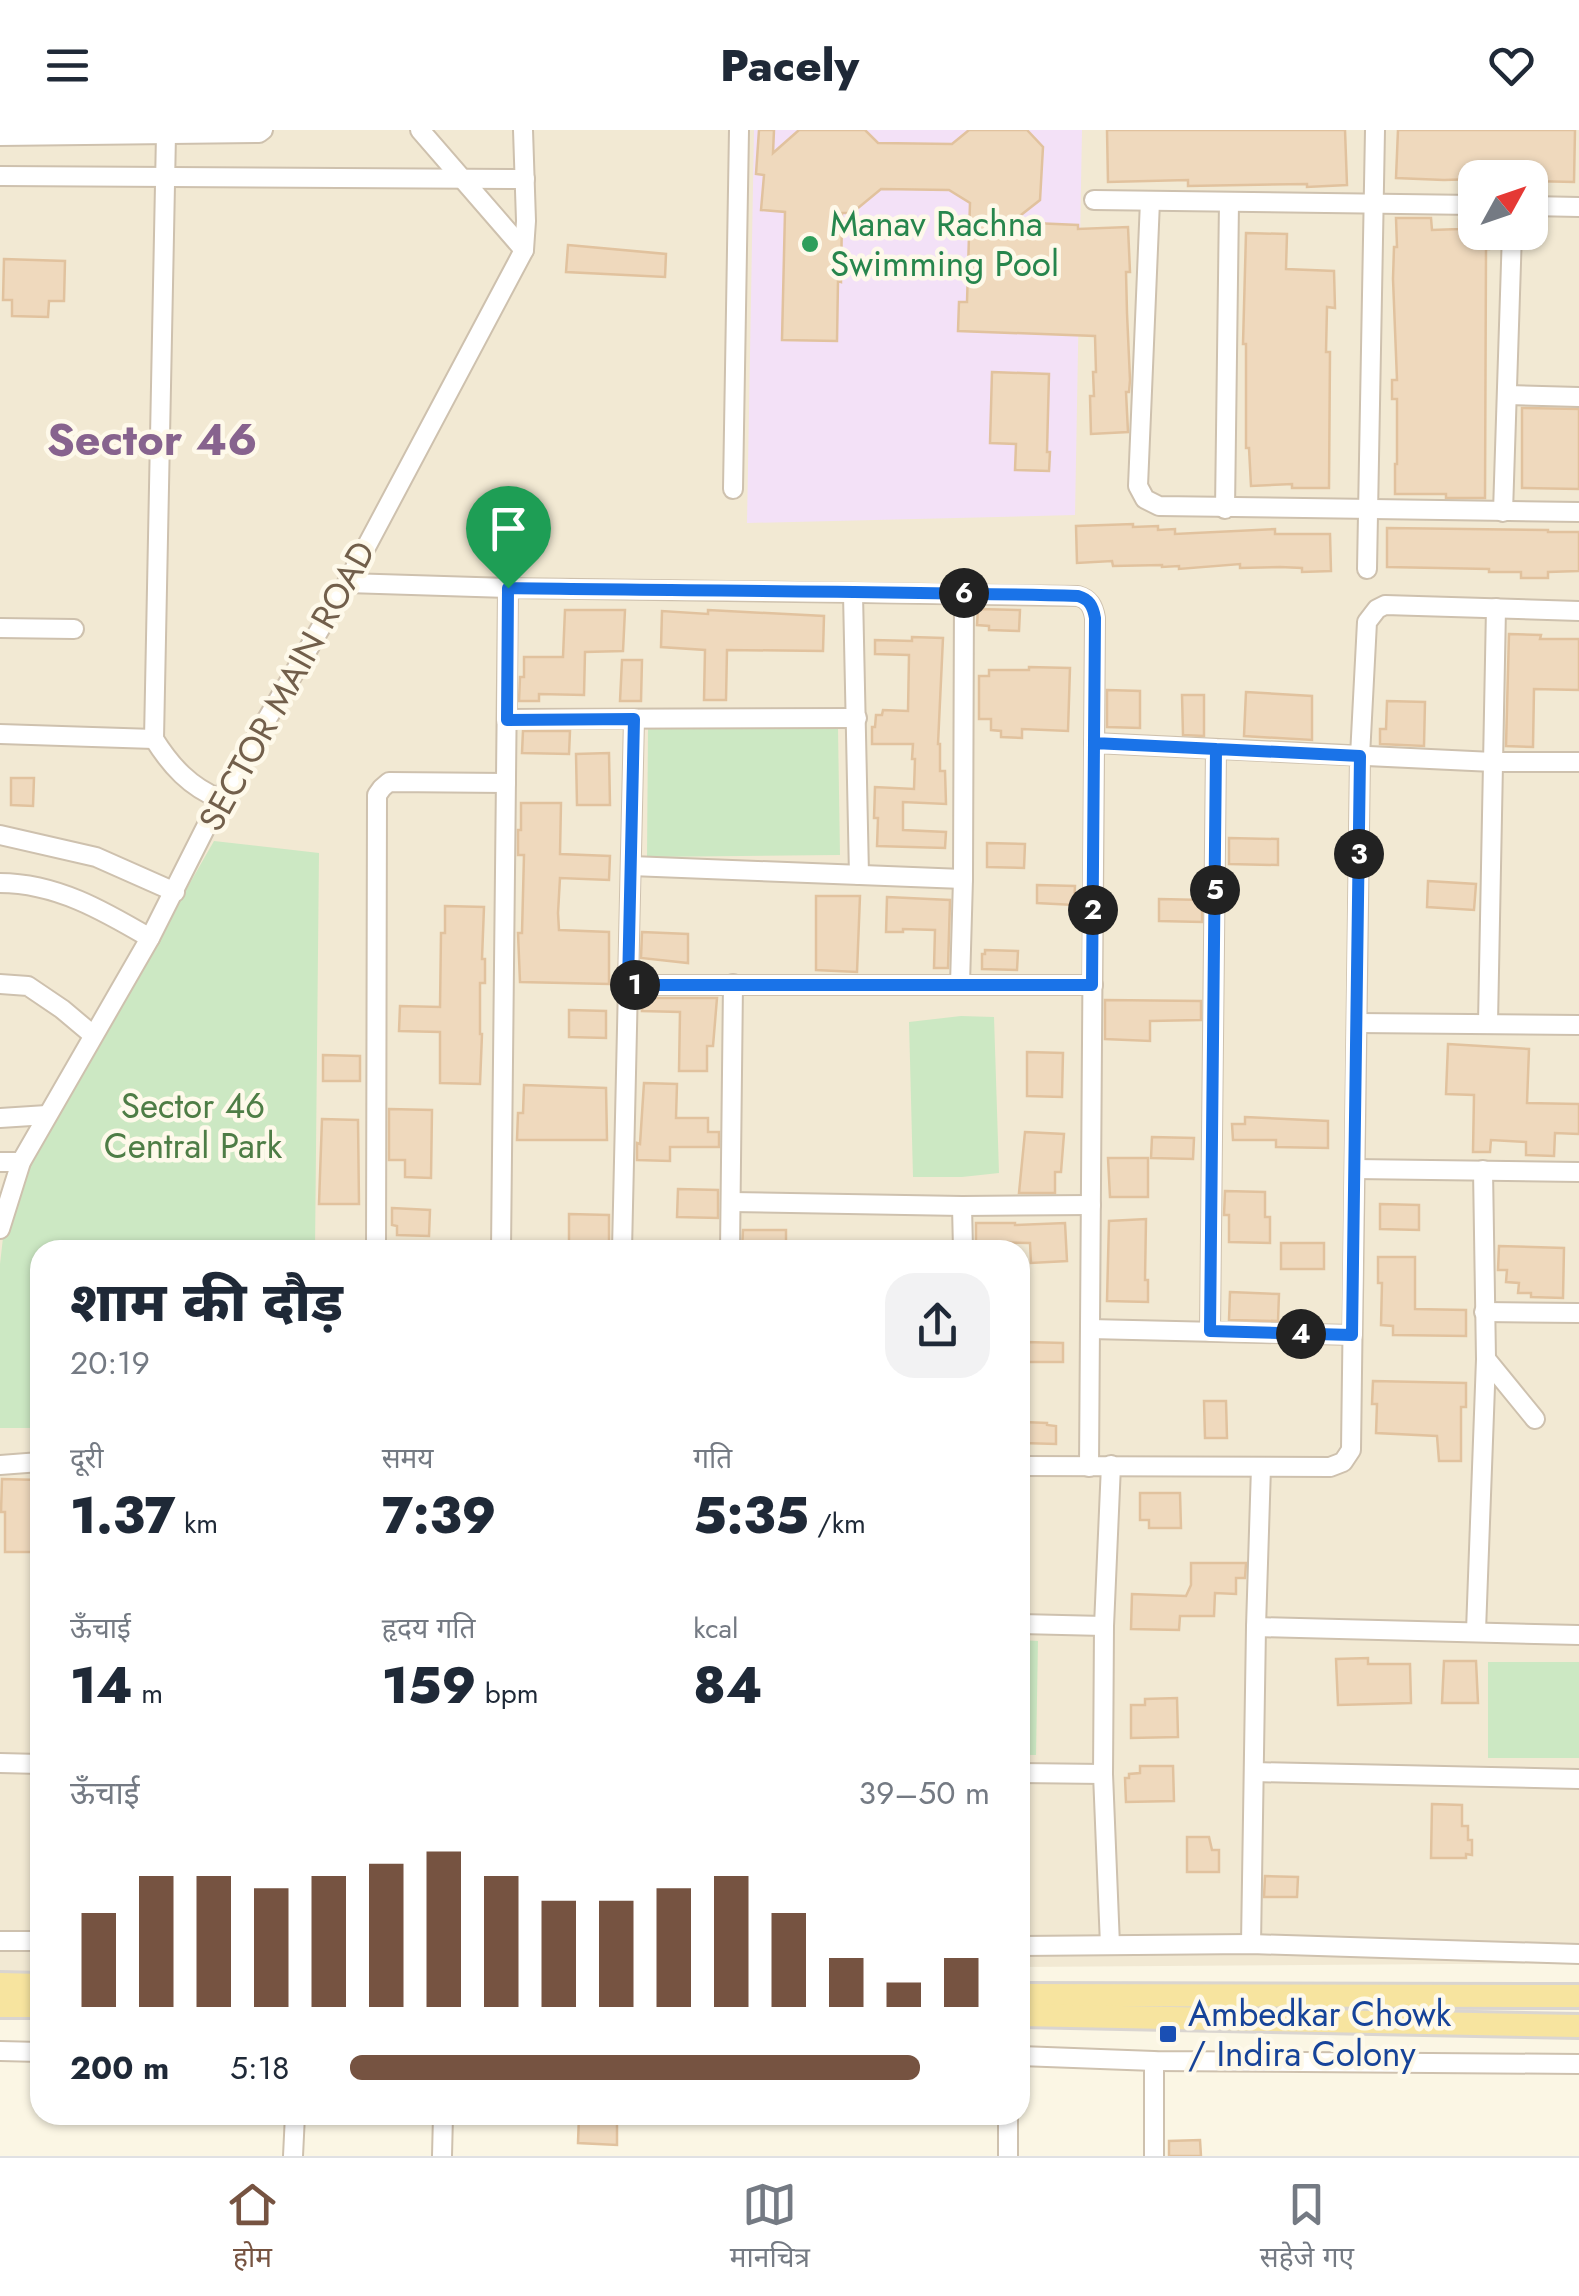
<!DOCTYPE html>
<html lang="hi">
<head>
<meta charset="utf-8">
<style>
	:root { --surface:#fff; --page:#f2f2f3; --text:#1f2937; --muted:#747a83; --line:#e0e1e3; --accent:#765341 }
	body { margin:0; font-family:Jost,"Noto Sans Devanagari",sans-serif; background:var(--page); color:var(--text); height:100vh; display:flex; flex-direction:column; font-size:38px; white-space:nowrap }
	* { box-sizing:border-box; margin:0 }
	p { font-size:32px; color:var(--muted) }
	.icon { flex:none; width:55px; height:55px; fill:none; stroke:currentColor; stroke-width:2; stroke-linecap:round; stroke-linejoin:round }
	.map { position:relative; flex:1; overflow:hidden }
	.drawer { position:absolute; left:30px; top:1110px; width:1000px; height:885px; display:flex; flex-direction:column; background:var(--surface); border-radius:30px; box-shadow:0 2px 8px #0004 }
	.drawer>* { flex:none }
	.needle { width:65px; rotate:50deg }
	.tools { position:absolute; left:1458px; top:30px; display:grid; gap:20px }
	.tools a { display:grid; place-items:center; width:90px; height:90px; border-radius:20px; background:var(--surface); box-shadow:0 2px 8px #0004; font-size:50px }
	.pin { position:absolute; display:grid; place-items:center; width:85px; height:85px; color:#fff; margin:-102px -42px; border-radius:50% 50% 50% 0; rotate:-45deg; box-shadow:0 0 10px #0007 }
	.pin .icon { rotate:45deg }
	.km { position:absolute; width:50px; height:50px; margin:-25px; border-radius:50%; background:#222; color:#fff; font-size:28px; line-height:50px; text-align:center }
	.round { display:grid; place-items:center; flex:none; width:105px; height:105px; border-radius:30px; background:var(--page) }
	.head { display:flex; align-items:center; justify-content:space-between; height:170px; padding:0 40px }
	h1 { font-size:55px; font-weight:800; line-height:75px }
	.figures { display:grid; grid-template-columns:repeat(3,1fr); gap:15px; height:170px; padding:10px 40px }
	.figures div { display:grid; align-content:center }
	.figures b { font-size:50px; font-weight:800 }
	.figures small { font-size:28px; font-weight:400 }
	.figures p { font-size:28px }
	.chart { height:280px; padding:20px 40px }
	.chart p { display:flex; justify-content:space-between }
	.chart svg { width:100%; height:180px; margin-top:10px; stroke:var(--accent); stroke-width:6 }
	ul { padding:0 40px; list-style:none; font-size:32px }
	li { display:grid; grid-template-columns:160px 120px 1fr; align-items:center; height:75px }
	li i { height:25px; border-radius:12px; background:var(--accent) }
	header { display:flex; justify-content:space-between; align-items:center; height:130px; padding:0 40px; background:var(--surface); font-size:45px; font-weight:800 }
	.menu { display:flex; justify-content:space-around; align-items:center; height:140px; border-top:2px solid var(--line); background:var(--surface); font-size:28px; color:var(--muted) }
	.menu a { display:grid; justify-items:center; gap:5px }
	.menu .selected { color:var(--accent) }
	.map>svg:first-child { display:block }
	.residential { fill:#f2e9d3; fill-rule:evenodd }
	.education { fill:#f3e1f7 }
	.green { fill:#cce8c3 }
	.building { fill:#efd9bd; stroke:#e1c29e; stroke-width:2.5 }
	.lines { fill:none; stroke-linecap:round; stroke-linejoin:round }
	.minor-casing { stroke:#cec1ae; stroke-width:22 }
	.major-casing { stroke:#dad5d0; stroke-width:28 }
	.minor { stroke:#fff; stroke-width:18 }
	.major { stroke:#f7e49f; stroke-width:22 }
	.route-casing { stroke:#fff; stroke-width:20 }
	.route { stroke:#1a73e8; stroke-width:12 }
	.leisure-dot { fill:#2e9e5b; stroke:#fef9ea; stroke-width:4 }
	.transit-dot { fill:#1a4fb4; stroke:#fef9ea; stroke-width:4 }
	.labels { text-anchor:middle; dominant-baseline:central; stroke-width:9; stroke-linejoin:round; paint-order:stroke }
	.leisure-label { font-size:35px; fill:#27864d; stroke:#fef9ea; text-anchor:start }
	.street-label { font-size:35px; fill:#725f4b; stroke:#fef9ea }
	.park-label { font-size:35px; fill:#4e7d46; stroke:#fef9ea }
	.transit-label { font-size:35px; fill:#164399; stroke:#fef9ea; text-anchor:start }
	.district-label { font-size:45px; font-weight:bold; fill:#87638e; stroke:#fef9ea }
</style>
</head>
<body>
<header><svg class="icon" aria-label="menu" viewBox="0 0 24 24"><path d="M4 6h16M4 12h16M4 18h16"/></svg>Pacely<svg class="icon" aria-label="heart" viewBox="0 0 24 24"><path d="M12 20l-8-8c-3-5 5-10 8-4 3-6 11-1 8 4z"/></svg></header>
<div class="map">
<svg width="1579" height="2026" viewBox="0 0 1579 2026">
	<rect width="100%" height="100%" fill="#fbf6e4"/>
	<path class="residential" d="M0,0H1579V1833L1020,1837V1120H40V1841H0ZM1475,48H1530V102H1475Z"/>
	<path class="education" d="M754,0H1082L1075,385L747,393Z"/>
	<g class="green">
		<path d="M648,598L838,599L840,725L647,727Z"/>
		<path d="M214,711L319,723L315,1120H40V1298H0V1134L4,1099L29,1033Z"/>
		<path d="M961,886L994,887L999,1043L962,1047H913L909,892Z"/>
		<path d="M1020,1510L1038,1511L1036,1625H1020Z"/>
		<rect x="1488" y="1532" width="91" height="96"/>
	</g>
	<g class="building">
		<path d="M759,0H774L773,23L799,0H865L878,13L952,14L969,0H1027L1043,17L1040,70L1012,92L1078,95V99L1128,97L1130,142H1126L1127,183L1130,250L1129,262H1126L1128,302L1091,304L1090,266H1094L1093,242H1096L1095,206L958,201L959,172H967L970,73L949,60L881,59L852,83H842L841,152L838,151L837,211L782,210L785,82L761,80L764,45L756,44Z"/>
		<path d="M1107,0H1345L1347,55L1307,57V54L1188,56V50L1108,52Z"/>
		<path d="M1398,0H1575L1574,52L1530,51V48H1475V49L1444,50L1396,48Z"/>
		<path d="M1396,88H1431L1432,100L1459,99V90H1475V102H1489V119H1486L1485,368H1446V364H1395V334H1397V269H1392V250H1397L1393,149L1394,117H1397Z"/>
		<path d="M1246,103L1287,104L1286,139L1334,141L1335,178L1327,177L1326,222H1330L1329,358H1292V354L1251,356L1249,318H1246V214H1243Z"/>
		<path d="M568,115L666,124L665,147L566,142Z"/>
		<path d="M4,129L65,131L64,171H49L48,187L12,186V170H3Z"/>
		<path d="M992,242L1049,244L1047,322H1050L1049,341L1015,340L1016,314L990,313Z"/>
		<path d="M1522,278L1579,279V359L1522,358Z"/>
		<path d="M1133,394V397L1158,396V400L1175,399V404L1275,399V404H1330L1331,441L1302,442V438L1280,437L1240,438V434L1179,439V436L1162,437V435L1113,436L1112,431L1077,433L1076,396Z"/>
		<path d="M1387,398L1548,400V402H1579V441L1548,442V448H1521V442H1489V439L1387,437Z"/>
		<path d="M978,479L1020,480L1019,501L989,500V496L977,495Z"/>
		<path d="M565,480H625L623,521L585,522L584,565L539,564V571H519L520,547H524V527H563Z"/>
		<path d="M708,480L824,486L823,521L727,520L726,570H704L705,520L661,517L662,481L708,484Z"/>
		<path d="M1509,504L1541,505L1540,509H1579V560L1534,559L1533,617L1506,616Z"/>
		<path d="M912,507L943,508L938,614H940V641H945L946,674L903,672V700L946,702L945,718L877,716L878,688H874L875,657L914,659L915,629H912L913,614H872V597H875L876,585H882L883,580L908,581L909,525L875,524V510L912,511Z"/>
		<path d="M622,530H642L641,571H620Z"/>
		<path d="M1029,537L1070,538L1068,601L1022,599V608L1001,607V601L991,600V589H979V546H989V540H1029Z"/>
		<path d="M1107,560L1140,561V598L1107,597Z"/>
		<path d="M1246,562L1312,566V610L1244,606Z"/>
		<path d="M1182,565H1204V606L1183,605Z"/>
		<path d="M1387,571L1425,572L1424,616L1380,614V599H1386Z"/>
		<path d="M523,601H570L569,624L522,623Z"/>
		<path d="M609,623L610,675H577L576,624Z"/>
		<path d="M11,648H34L33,676L11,675Z"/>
		<path d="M521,673H561L560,724L610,726L609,750L560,748L558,783L559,800L609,802V854L520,852L518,803H522L524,725H518V700H521Z"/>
		<path d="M1229,708L1278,709V735L1229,734Z"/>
		<path d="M987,713L1025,714L1024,738L987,737Z"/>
		<path d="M1428,751L1476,754L1474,780L1427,777Z"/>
		<path d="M1037,755L1075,756L1074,775L1037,773Z"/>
		<path d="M816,766H860L857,842L816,840Z"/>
		<path d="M887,767L950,770L948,838H934L935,800L903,799V802H886Z"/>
		<path d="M1159,769L1202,770V792L1159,791Z"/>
		<path d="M445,776L484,777L482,829H485V853H480V904H482L480,954L440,953V902L399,901L400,876L440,877L441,803H445Z"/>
		<path d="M642,802L688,804V833L641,828Z"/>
		<path d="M985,820L1018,821L1017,840L982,839V824H985Z"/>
		<path d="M643,868H717L713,916H707V941H679L680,882L642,881Z"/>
		<path d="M1105,870L1201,871V890L1150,891V911L1105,909Z"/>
		<path d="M569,880L606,881V908L569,907Z"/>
		<path d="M1448,914L1529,919L1527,973L1579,974V1004L1555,1003L1554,1026L1526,1025V1012L1491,1010L1490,1022H1473L1474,965L1446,964Z"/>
		<path d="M1027,922L1063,923L1062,967L1027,966Z"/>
		<path d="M323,925L360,926V951H323Z"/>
		<path d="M644,953L677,954L676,988H708V1002H719V1017H670V1031L637,1030V1013L640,1014Z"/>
		<path d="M524,955L606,958L607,1010H517L518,983H523Z"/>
		<path d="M389,979L432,980L431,1048L405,1047V1030H389Z"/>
		<path d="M1245,987L1328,991V1018L1276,1017V1010H1233L1232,994H1245Z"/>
		<path d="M322,989L358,990L359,1074H319Z"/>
		<path d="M1025,1002L1064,1004L1061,1042H1055V1063H1019Z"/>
		<path d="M1152,1007L1194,1008L1193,1029L1151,1028Z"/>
		<path d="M1108,1028H1148V1067H1110Z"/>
		<path d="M678,1059L718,1060V1088L677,1087Z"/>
		<path d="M1225,1061L1265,1062V1087H1270V1113L1229,1112V1085H1224Z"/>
		<path d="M1380,1074L1419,1075V1100L1380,1099Z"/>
		<path d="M392,1078L430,1080L429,1106L397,1105V1096L392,1095Z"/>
		<path d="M569,1084L609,1085V1112L569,1111Z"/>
		<path d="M1146,1089L1145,1150H1148V1172L1107,1171L1109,1091Z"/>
		<path d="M976,1093H1015V1095L1065,1093L1067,1131L1031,1133L1030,1113L976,1112Z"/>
		<path d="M743,1100H786V1120H742Z"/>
		<rect x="1281" y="1113" width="43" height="26"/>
		<path d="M1499,1116L1564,1118L1563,1168L1531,1167V1163H1518L1519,1153L1506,1152L1507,1140H1498Z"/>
		<path d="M1378,1127H1415V1179L1466,1180V1206L1393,1205V1196L1381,1195L1382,1153H1378Z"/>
		<path d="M1230,1162L1279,1164L1278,1191L1229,1190Z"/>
		<path d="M1025,1212L1063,1213V1232H1025Z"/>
		<path d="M1373,1251L1466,1253V1277H1461V1331H1439L1437,1306L1376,1303L1377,1274H1372Z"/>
		<path d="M1204,1271H1226L1227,1308H1205Z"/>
		<path d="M1023,1292L1047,1293V1295L1056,1296V1314L1023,1313Z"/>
		<path d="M2,1349L40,1350V1422H5V1382H1Z"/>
		<path d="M1140,1363H1180L1181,1398H1149V1390H1140Z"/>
		<path d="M1191,1433H1246L1245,1448H1236V1464L1215,1463L1214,1486H1180L1179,1500L1131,1499L1132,1464L1186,1466L1191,1455Z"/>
		<path d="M1368,1528V1534H1410L1411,1573L1338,1575L1336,1529Z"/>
		<path d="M1444,1531H1476L1478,1573H1442Z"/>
		<path d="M1177,1568L1178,1607L1131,1608V1575H1145V1569Z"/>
		<path d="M1140,1636H1173L1174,1671L1126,1672L1125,1648H1129V1644L1140,1643Z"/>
		<path d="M1432,1674L1462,1675V1696H1468V1710H1472V1725L1466,1724V1728H1431Z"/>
		<path d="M1187,1707H1209L1212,1720H1219V1742H1187Z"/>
		<path d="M1265,1746L1298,1747L1297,1767H1264Z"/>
		<path d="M579,1985H617V2015L578,2013Z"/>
		<path d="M1200,2010L1201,2026H1169V2011Z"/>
	</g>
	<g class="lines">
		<g class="minor-casing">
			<g id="minor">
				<path d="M420,0L524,120"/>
				<path d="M166,4L154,609C171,636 190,657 220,669"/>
				<path d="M0,6L259,3L263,0"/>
				<path d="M0,46L525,49"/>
				<path d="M1094,70L1475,75"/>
				<path d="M1150,71L1138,356L1145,369L1159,376L1579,382"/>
				<path d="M1530,76L1579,77"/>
				<path d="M1507,265L1579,267"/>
				<path d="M733,359L739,0"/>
				<path d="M1225,379L1229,72"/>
				<path d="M1503,382L1512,102"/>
				<path d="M1367,439L1375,0"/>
				<path d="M347,453L508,458L1078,466C1089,469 1093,476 1095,488L1089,1337"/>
				<path d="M853,464L859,745"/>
				<path d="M0,498L74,499"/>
				<path d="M507,589L857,588"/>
				<path d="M0,604L154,609"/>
				<path d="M1094,613L1493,632H1579"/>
				<path d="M0,705L96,727L175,762"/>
				<path d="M631,736L963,749"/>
				<path d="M0,753C56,753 104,781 150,808"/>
				<path d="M0,854L28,856L62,879L93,905"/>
				<path d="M960,854L963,749L964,463"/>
				<path d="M628,855H1093"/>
				<path d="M1357,893L1579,895"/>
				<path d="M1488,893L1496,478"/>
				<path d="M0,988L47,985"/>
				<path d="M0,1032H21"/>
				<path d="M1355,1039L1579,1042"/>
				<path d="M731,1072L962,1076L1091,1075"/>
				<path d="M962,1076L963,1120"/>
				<path d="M0,1099L21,1032L150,808L220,669L347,453L524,120L526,91L523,0"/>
				<path d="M376,1120L377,665L382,658L389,652L506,653"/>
				<path d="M501,1120L508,458"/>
				<path d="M622,1120L634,589"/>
				<path d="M730,1120L733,854"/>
				<path d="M1484,1182L1579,1183"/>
				<path d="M1090,1199L1352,1205"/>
				<path d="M1210,1201L1216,619"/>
				<path d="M1486,1229L1535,1289"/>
				<path d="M0,1335L40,1332"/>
				<path d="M1020,1336L1330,1337L1343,1332L1351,1320L1360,626L1367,492L1377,479L1385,475L1579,481"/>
				<path d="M1020,1494L1104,1496"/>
				<path d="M1256,1497L1579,1505"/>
				<path d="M1476,1501L1486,1229L1483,1040"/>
				<path d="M0,1633L40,1634"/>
				<path d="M1254,1642L1579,1649"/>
				<path d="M1020,1643L1103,1644"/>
				<path d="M0,1811H40"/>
				<path d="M1251,1814L1256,1497L1261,1337"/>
				<path d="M1110,1815L1103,1644L1104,1496L1111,1335"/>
				<path d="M1020,1816L1251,1814L1579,1824"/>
				<path d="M0,1921L40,1922"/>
				<path d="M1020,1926L1154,1931L1579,1934"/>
				<path d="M1154,1931V2026"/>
				<path d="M1008,1985V2026"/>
				<path d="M293,2026L295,1985"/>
				<path d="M442,2026L443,1985"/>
			</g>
		</g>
		<g class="major-casing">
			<g id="major">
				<path d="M0,1854L40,1855"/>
				<path d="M1020,1865L1579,1866"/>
				<path d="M0,1876H40"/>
				<path d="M1020,1885L1579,1896"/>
			</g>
		</g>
		<use href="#minor" class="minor"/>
		<use href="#major" class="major"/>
	</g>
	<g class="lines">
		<g class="route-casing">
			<path id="route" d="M508,458L507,590L634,589L628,855H1092L1094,613L1360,626L1352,1205L1210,1201L1216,619L1094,613L1095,488C1093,476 1089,469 1078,466C888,461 698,461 508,458"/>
		</g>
		<use href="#route" class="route"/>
	</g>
	<circle class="leisure-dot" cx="810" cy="114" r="10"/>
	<rect class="transit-dot" x="1158" y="1894" width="20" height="20" rx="5"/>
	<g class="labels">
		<g class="leisure-label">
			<text x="830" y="94">Manav Rachna<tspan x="830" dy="40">Swimming Pool</tspan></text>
		</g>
		<g class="street-label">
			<text transform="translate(287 556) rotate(-61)">SECTOR MAIN ROAD</text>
		</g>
		<g class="park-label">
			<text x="193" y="976">Sector 46<tspan x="193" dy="40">Central Park</tspan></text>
		</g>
		<g class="transit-label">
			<text x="1188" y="1884">Ambedkar Chowk<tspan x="1188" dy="40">/ Indira Colony</tspan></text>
		</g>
		<g class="district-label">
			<text x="152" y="309">Sector 46</text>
		</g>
	</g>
</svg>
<div class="tools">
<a><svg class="needle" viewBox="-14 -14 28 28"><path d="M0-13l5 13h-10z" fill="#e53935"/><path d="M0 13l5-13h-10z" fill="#747a83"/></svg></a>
</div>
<div class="pin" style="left:508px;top:458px;background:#1e9e55"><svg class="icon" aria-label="arrive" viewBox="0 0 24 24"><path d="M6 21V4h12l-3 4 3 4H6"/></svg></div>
<b class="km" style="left:635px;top:855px">1</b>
<b class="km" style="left:1093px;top:780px">2</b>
<b class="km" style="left:1359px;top:724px">3</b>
<b class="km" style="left:1301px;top:1204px">4</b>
<b class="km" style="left:1215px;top:760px">5</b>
<b class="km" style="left:964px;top:463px">6</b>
<section class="drawer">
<div class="head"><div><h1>शाम की दौड़</h1><p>20:19</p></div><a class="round"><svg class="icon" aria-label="share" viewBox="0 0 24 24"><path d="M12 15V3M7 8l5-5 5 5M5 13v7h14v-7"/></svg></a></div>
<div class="figures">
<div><p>दूरी</p><b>1.37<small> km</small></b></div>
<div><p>समय</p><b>7:39</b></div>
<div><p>गति</p><b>5:35<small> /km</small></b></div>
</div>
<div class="figures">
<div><p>ऊँचाई</p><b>14<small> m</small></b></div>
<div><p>हृदय गति</p><b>159<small> bpm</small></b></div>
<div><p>kcal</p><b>84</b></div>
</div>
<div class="chart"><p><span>ऊँचाई</span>39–50 m</p>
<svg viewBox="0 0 160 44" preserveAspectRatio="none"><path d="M5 44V21M15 44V12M25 44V12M35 44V15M45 44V12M55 44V9M65 44V6M75 44V12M85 44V18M95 44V18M105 44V15M115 44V12M125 44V21M135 44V32M145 44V38M155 44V32"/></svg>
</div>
<ul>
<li><b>200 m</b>5:18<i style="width:89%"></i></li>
</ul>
</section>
</div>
<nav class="menu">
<a class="selected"><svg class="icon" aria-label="home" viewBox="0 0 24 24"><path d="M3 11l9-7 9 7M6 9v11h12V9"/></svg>होम</a>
<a><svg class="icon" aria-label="map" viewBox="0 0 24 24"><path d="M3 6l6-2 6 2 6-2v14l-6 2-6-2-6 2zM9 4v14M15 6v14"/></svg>मानचित्र</a>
<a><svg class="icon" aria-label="saved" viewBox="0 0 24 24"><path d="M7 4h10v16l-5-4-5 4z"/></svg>सहेजे गए</a>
</nav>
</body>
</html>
